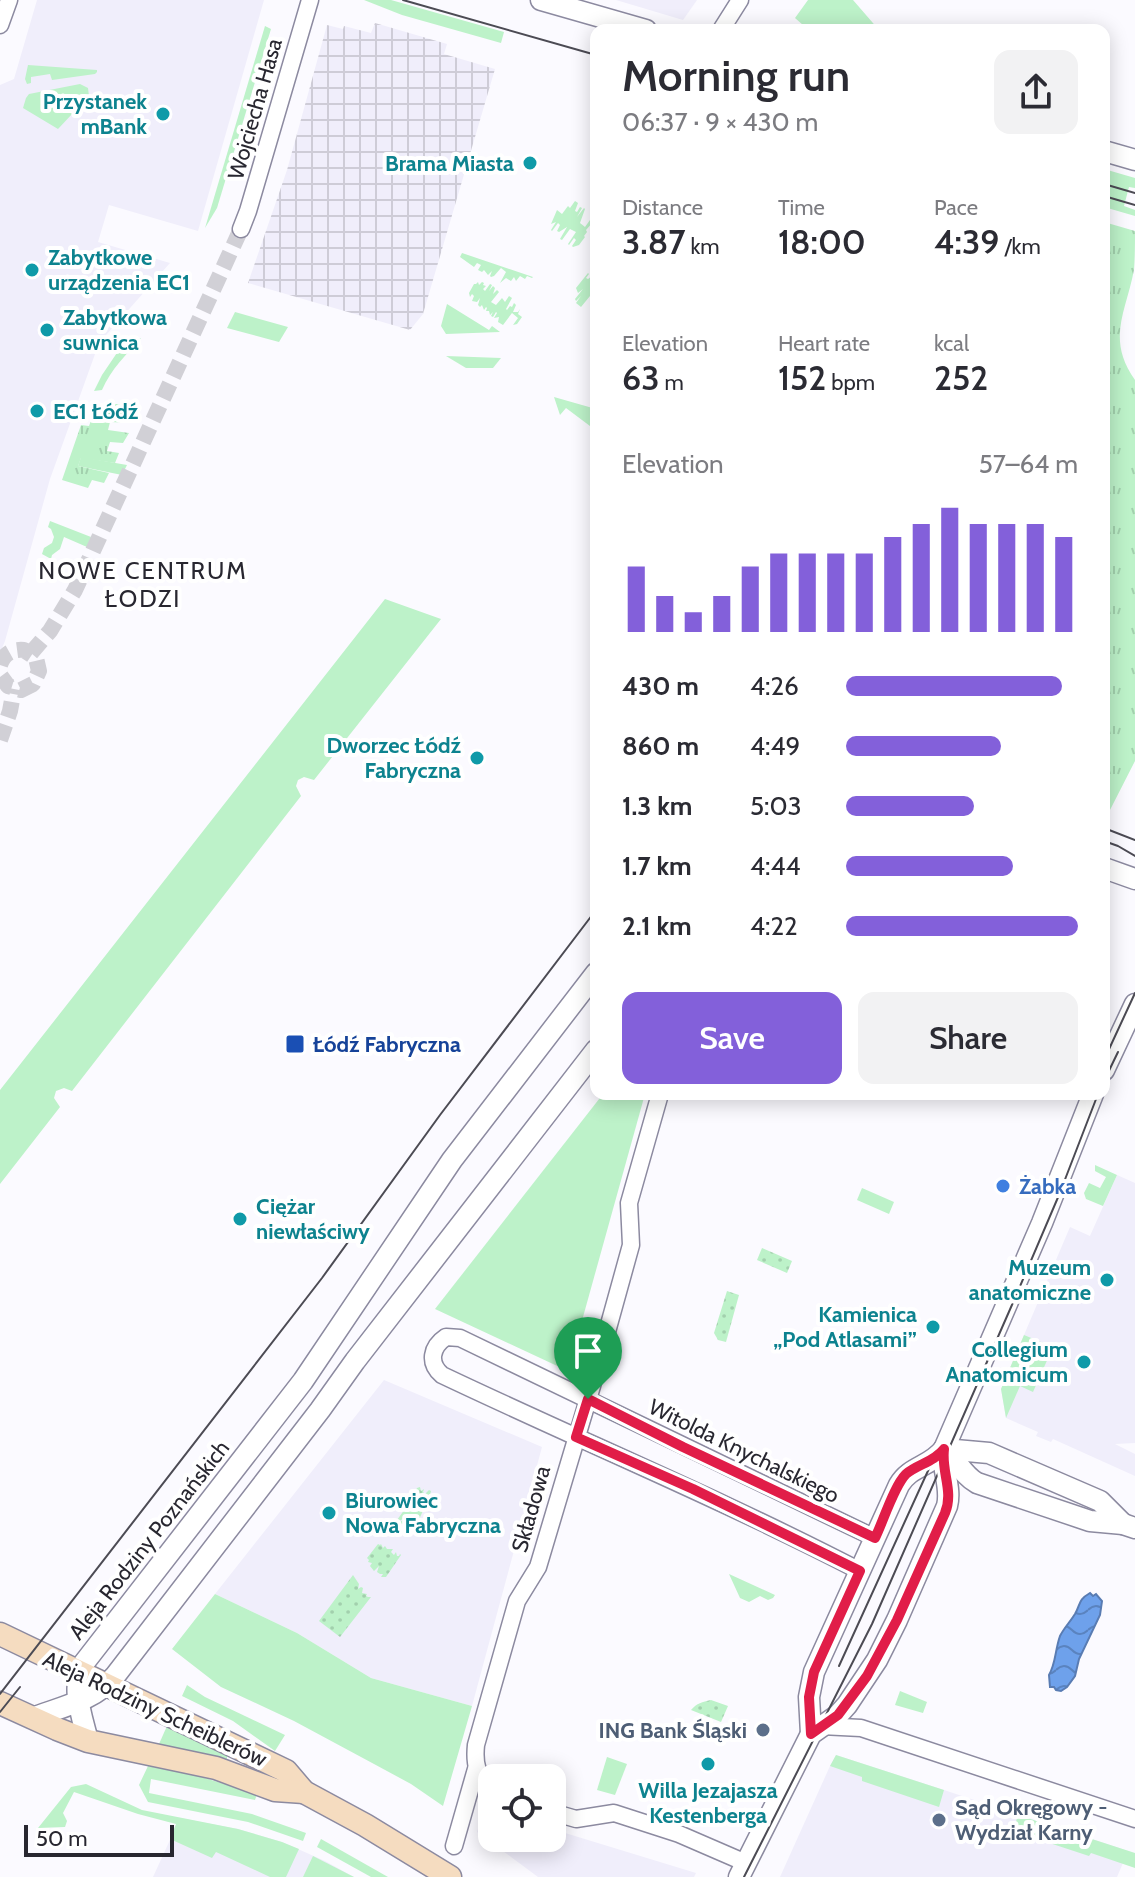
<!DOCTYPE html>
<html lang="en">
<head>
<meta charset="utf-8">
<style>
	:root { --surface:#fff; --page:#f2f2f3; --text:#2b2b33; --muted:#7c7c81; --accent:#8360da }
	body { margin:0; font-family:Cabin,sans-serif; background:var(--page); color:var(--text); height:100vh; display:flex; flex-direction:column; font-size:30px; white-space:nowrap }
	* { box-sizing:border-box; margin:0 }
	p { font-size:26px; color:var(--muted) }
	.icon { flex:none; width:44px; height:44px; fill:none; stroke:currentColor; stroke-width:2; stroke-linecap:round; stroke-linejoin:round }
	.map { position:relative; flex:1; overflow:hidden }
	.sheet { position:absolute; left:590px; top:24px; width:520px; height:1076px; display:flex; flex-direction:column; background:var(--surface); border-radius:16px; box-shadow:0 4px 20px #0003 }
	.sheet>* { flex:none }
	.fabs { position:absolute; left:478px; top:1764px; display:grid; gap:16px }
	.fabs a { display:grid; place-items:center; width:88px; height:88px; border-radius:16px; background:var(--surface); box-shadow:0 4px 20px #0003; font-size:40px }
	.scale { position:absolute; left:24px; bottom:20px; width:150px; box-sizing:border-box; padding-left:8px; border:4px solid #282730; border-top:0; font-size:22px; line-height:28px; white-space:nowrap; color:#282730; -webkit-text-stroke:6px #fff; paint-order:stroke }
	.pin { position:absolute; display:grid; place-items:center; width:68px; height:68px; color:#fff; margin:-82px -34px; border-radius:50% 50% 50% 0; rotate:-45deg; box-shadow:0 0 8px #0007 }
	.pin .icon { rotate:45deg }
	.round { display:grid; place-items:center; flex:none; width:84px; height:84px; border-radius:16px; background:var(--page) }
	.overview { display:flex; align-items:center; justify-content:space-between; height:136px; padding:0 32px }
	h1 { font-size:44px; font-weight:600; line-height:60px }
	.stats { display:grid; grid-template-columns:repeat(3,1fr); gap:12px; height:136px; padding:8px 32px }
	.stats div { display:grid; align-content:center }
	.stats b { font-size:34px; font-weight:600 }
	.stats small { font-size:22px; font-weight:400 }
	.stats p { font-size:22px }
	.chart { height:224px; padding:16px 32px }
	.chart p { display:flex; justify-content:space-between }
	.chart svg { width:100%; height:144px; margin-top:8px; stroke:var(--accent); stroke-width:6 }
	.button { display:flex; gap:16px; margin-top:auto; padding:16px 32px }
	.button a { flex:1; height:92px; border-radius:16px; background:var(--accent); color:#fff; font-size:32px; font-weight:600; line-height:92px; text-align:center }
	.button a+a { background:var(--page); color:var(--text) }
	ul { padding:0 32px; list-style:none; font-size:26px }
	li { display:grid; grid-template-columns:128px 96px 1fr; align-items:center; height:60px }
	li i { height:20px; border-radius:10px; background:var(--accent) }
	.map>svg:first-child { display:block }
	.built { fill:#f0eefb }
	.industrial { fill:url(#industrial-grid) }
	.grass { fill:#bdf2c9 }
	.park { fill:url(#park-tufts) }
	.garden { fill:url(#garden-dots) }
	.water { fill:url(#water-waves); stroke:#597cb3; stroke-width:2 }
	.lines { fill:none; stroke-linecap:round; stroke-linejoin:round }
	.minor-tunnel { stroke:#d1d0d6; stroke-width:16; stroke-dasharray:16 8; stroke-linecap:butt }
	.minor-casing { stroke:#8c8aa0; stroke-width:19 }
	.tertiary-casing { stroke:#8c8aa0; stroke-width:23 }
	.secondary-casing { stroke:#8c8aa0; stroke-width:25 }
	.minor { stroke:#fff; stroke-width:16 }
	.tertiary { stroke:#fff; stroke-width:20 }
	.secondary { stroke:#f5dcc0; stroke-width:22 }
	.tram { stroke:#4c4b54; stroke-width:2 }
	.route-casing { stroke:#fff; stroke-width:16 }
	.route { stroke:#e11d48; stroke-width:10 }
	.culture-dot { fill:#0f9aa8; stroke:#fff; stroke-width:3 }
	.transit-dot { fill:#1a4fb4; stroke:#fff; stroke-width:3 }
	.shop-dot { fill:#3f7fe0; stroke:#fff; stroke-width:3 }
	.service-dot { fill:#5c6f8a; stroke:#fff; stroke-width:3 }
	.labels { text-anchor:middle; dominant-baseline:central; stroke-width:8; stroke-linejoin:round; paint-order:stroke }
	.culture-label { font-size:22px; font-weight:bold; fill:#0d838f; stroke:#fff; text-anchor:end }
	.street-label { font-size:22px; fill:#282730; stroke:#fff }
	.transit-label { font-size:22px; font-weight:bold; fill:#164399; stroke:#fff; text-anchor:start }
	.shop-label { font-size:22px; font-weight:bold; fill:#366cbe; stroke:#fff; text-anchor:start }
	.service-label { font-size:22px; font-weight:bold; fill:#4e5e75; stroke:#fff; text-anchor:end }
	.neighbourhood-label { font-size:24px; letter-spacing:2px; fill:#282730; stroke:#fff }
</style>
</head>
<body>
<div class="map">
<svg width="1135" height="1877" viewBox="0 0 1135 1877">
	<defs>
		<pattern id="industrial-grid" width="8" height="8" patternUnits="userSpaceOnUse" patternTransform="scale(2)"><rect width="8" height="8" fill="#f0eefb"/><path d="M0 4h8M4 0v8" fill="none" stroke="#ceccd7"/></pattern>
		<pattern id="park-tufts" width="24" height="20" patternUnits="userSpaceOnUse" patternTransform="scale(2)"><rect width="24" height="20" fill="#bdf2c9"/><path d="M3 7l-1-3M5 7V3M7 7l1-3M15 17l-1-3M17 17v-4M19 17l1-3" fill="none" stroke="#a2d0ad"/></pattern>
		<pattern id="garden-dots" width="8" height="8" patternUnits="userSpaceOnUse" patternTransform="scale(2)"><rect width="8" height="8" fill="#bdf2c9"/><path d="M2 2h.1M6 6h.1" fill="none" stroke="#a2d0ad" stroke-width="1.8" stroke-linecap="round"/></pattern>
		<pattern id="water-waves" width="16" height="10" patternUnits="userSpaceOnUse" patternTransform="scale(2)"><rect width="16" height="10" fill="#6ea1eb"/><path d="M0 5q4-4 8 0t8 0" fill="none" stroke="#5a83bf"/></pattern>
	</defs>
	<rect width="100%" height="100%" fill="#fbfaff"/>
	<g class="built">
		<path d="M37,0H264L198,231L109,205L98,242L170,263L99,343L50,479L5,641L0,653V85L14,79Z"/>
		<path d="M616,0H697L683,20Z"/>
		<path d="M1117,1175L1135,1183V1443L1115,1444L1135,1454V1476L1053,1439L1051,1442L1036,1436L1038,1432L1006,1418L1001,1389L1070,1227L1090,1236Z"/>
		<path d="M384,1380L542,1447L472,1706L371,1678L297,1633L215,1594Z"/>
		<path d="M836,1755L944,1790L1128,1851L1117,1877H780L830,1766Z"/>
		<path d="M484,1809L492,1811V1838H552V1829L696,1873L694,1877H538L477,1832Z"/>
		<path d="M180,1818L238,1829L282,1842L325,1861L354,1877H153Z"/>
	</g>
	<path class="industrial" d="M375,23L447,44L444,54L495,69L423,314L410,330L248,283L287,170L327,25L343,29L344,26L371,33Z"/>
	<g class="grass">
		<path d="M364,0H391L504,32L501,43L402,15Z"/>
		<path d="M808,0H853L879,30H799L803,25L795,18Z"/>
		<path d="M265,26L271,29L217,208L205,228Z"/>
		<path d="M28,65L97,70V72L95,74L52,80L50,74L31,77V83L27,84L25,79Z"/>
		<path d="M80,84L88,88L89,96L58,129L23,108L26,98L29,94Z"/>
		<path d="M1104,169L1135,178V188L1129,187L1124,206L1135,210V216L1104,207Z"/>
		<path d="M575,201L578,203L575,211L577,212L580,207L582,208L577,217L584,208L585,209L580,223L585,227L590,220L593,222L586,230L587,232L584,236L585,237L579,245L573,247L572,246L576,240L574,238L569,245L568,244L576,232L570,229L562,240L560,239L567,227L559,232L557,231L560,225L558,223L552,231L551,230L556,222L551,224L557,210L562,214L568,206L570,208Z"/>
		<path d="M462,253L533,277L532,278L527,276L525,279L520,276L516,281L514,277L511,281L506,278L500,283L506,272L501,268L494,276L491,277L490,276L492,271L488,275L484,270L482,272L478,270L481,265L477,263L474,267L460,257Z"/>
		<path d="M588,273L589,274L586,278L588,279L592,276L596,279V299L590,296L581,307L576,303L581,296L576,301L575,299L583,289L578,293L576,288Z"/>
		<path d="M478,282L479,285L482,282L484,283L483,285L486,286L483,289L485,291L490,284L492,285L489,291L493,286L495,288L493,294L497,290L499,292L491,302L496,305L502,298L505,302L509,296L512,298L506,309L507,310L510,306L512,307L514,303L516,305L513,312H518L520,309L518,314L522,317L517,324L513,325L518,318L512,313L503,325L498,322L499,317L494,318L497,313L496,312L493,317L491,316L493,312L490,315L489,311H486L487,308L486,307L484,310L482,305L480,307L478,305L480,298L477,302L472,301L474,296L472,294L470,297L469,293L474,284H476Z"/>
		<path d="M447,304L489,330L492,326L500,332L446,334L441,326Z"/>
		<path d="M235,312L288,327L279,342L227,328Z"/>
		<path d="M141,338C126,355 111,369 102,390L94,391L102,375L125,341Z"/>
		<path d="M446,356L501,358L493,368H466Z"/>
		<path d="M554,397L596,409V427L594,429L566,408L560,415Z"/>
		<path d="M81,457L127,465L122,475L78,466Z"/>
		<path d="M50,521L91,537L87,547L64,537L60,549L52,555L51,559L42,554L44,548L52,543L54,537L51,529L48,527Z"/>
		<path d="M385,599L441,619L314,780L304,777L298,780L296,786L301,796L72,1091L64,1088L56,1091L54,1098L60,1107L0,1184V1090Z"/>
		<path d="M603,1094H645L568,1371L435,1309Z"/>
		<path d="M1095,1165L1117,1175L1103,1206L1086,1199L1084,1193L1089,1183L1100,1188L1106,1177L1095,1171Z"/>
		<path d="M862,1188L894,1202L889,1214L857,1200Z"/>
		<path d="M1024,1335L1053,1347L1033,1392L1020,1386L1006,1418L1001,1389Z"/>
		<path d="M729,1574L775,1595L773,1598L768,1600L760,1596L749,1602L740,1598Z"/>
		<path d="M215,1594L297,1633L371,1678L472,1706L443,1806L411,1784L374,1764L294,1721L221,1687L172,1649Z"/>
		<path d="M187,1685L205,1697L285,1735L275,1751L233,1721L182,1696Z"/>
		<path d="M900,1691L927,1702L923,1713L895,1705Z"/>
		<path d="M167,1726L227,1755V1759L159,1744Z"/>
		<path d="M836,1755L944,1790L939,1807L862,1781V1777L830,1766Z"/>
		<path d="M607,1757L627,1764L615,1795L597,1790Z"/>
		<path d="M148,1766L195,1775L257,1794L255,1800L151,1779L149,1793L252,1814L306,1833L303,1841L248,1822L148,1802L139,1785Z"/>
		<path d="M86,1784L142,1810L238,1829L282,1842L299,1849L286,1877H270L216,1852L212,1858L170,1839L176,1824L138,1814L74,1792L63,1813L67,1821L65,1827L38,1828L71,1787Z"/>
		<path d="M1018,1815L1135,1853V1868L1091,1853L1089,1856L1013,1831Z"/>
		<path d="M321,1839L388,1877H371L317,1847Z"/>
		<path d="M313,1856L354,1877H303Z"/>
	</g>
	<g class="park">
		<path d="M1104,222L1135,231C1135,243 1135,257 1134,270C1126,312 1106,339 1135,380V761L1110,810L1104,813Z"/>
		<path d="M97,404H128L126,412L138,413L133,423L110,422L108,430L129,433L123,443L110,442L107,451L119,453L115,463L81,458L78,466L109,473L104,483L92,480L88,488L62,480L81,425L89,426Z"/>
	</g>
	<g class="garden">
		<path d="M762,1248L792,1261L787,1273L757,1260Z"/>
		<path d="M727,1291L739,1295L726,1342L718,1340L714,1333Z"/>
		<path d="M420,1487L421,1491L424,1489L423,1492L425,1494L429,1490L431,1491L430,1495L417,1524L415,1523V1519L411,1525L409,1520L402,1524L400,1523L403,1519L399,1521L397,1520L410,1502L417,1488Z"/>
		<path d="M378,1544L380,1545L381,1544L383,1548L385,1546L387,1549H393L391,1552L394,1555L396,1552L397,1556H399L400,1554L401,1555L386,1577H381L383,1574H380L377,1572L379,1566L374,1571L370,1566L372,1563L368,1562L369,1560L367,1558Z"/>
		<path d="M353,1575L359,1584L358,1589L361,1587L363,1588L362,1593L367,1594L366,1596L368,1597H371L340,1637L319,1621Z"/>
		<path d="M711,1700L728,1706L721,1722L691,1710C697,1703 702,1702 711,1700Z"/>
	</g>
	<path class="water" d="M1090,1593L1093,1596L1096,1594L1102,1601L1100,1615L1079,1659L1075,1676L1067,1687L1061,1691L1056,1690L1054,1687H1050L1049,1675C1056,1663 1055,1650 1060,1636C1064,1628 1070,1622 1075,1614C1081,1603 1078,1600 1090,1593Z"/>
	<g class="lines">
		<g class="minor-tunnel">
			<path d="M31,653L50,631L75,590L241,229"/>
			<path d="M0,665C4,653 13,649 24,650L36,658L39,671L33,684L21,690L8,686L0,675"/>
			<path d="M0,740L10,711L14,689"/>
		</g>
		<g class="minor-casing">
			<g id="minor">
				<path d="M0,25L9,0"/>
				<path d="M721,30L740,0"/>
				<path d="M241,229L248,211L310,0"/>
				<path d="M860,1571C723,1500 581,1441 442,1375C428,1363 431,1347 446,1337L460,1338L875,1538"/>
				<path d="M821,1726L861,1728L1135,1819"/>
				<path d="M492,1789C477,1776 474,1764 476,1745L517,1601L538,1567L592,1386L631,1245L629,1203L660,1094"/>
				<path d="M552,1812L576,1819L614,1813L679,1834L746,1863"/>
				<path d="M454,1846L476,1769"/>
			</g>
		</g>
		<g class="tertiary-casing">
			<g id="tertiary">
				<path d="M541,0L646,30"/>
				<path d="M1104,151L1135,160"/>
				<path d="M1104,868L1135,879"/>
				<path d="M1104,1070L1135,1004"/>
				<path d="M944,1449C957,1459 962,1475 977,1483L1090,1521L1123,1524L1135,1528"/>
				<path d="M944,1449L989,1453L1100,1501L1123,1524"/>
				<path d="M32,1718C61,1707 94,1701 115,1676L320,1410L355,1361L596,1050"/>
				<path d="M811,1734L809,1697L814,1672L899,1485C910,1466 930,1467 944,1449L1042,1223L1093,1094"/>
				<path d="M88,1741C82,1716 70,1686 84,1663L303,1381L452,1160L596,973"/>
				<path d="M739,1877L811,1734L838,1715L847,1705L877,1660L897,1620L947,1506C952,1487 941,1469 944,1449"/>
			</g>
		</g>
		<g class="secondary-casing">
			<g id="secondary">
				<path d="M0,1634L286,1771L304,1792L365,1825L450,1877"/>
				<path d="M0,1703L57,1729L88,1741L216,1768L275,1790L304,1792"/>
			</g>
		</g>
		<use href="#minor" class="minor"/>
		<use href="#tertiary" class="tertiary"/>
		<use href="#secondary" class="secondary"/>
		<g class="tram">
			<path d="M403,0L596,55"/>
			<path d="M1104,184L1135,193"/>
			<path d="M1104,196L1135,205"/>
			<path d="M1104,828L1135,840"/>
			<path d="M1104,841L1118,846L1135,856"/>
			<path d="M1104,1060L1135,993"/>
			<path d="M1104,1081L1118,1052"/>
			<path d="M839,1666L932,1462"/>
			<path d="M0,1694L322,1278L440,1115L596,910"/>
			<path d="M0,1712L20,1687"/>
			<path d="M744,1877L872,1624L1015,1298L1059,1195L1098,1094"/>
		</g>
	</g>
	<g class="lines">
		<g class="route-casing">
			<path id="route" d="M588,1399L683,1447L875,1538C883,1522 894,1486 906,1474C918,1464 934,1462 944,1449C941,1472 954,1491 945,1513L897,1620L867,1676L838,1715L811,1734L809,1697L814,1672L860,1571L693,1489L576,1437Z"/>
		</g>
		<use href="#route" class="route"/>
	</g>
	<g class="culture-dot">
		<circle cx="163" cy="114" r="8"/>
		<circle cx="530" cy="163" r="8"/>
		<circle cx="32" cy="270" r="8"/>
		<circle cx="47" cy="330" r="8"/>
		<circle cx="37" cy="411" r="8"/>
		<circle cx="477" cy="758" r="8"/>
		<circle cx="240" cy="1219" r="8"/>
		<circle cx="1107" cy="1280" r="8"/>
		<circle cx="933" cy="1327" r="8"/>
		<circle cx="1084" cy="1362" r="8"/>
		<circle cx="329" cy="1513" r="8"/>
		<circle cx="708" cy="1764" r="8"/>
	</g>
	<rect class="transit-dot" x="285" y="1034" width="20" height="20" rx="4"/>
	<circle class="shop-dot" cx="1003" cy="1186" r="8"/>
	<g class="service-dot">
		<circle cx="763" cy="1730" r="8"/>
		<circle cx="939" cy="1820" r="8"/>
	</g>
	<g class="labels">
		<g class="culture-label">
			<text x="147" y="101">Przystanek<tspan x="147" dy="25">mBank</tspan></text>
			<text x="514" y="163">Brama Miasta</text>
			<text x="48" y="257" text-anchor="start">Zabytkowe<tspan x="48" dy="25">urządzenia EC1</tspan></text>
			<text x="63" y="317" text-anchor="start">Zabytkowa<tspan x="63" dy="25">suwnica</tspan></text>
			<text x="53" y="411" text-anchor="start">EC1 Łódź</text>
			<text x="461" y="745">Dworzec Łódź<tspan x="461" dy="25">Fabryczna</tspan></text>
			<text x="256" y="1206" text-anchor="start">Ciężar<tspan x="256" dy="25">niewłaściwy</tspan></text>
			<text x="1091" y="1267">Muzeum<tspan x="1091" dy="25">anatomiczne</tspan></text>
			<text x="917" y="1314">Kamienica<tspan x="917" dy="25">„Pod Atlasami”</tspan></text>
			<text x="1068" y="1349">Collegium<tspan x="1068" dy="25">Anatomicum</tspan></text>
			<text x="345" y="1500" text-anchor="start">Biurowiec<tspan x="345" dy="25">Nowa Fabryczna</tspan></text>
			<text x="708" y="1790" text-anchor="middle">Willa Jezajasza<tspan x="708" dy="25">Kestenberga</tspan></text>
		</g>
		<g class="street-label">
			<text transform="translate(255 109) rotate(-74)">Wojciecha Hasa</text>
			<text transform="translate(744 1451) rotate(26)">Witolda Knychalskiego</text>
			<text transform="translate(531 1509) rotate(-74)">Składowa</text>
			<text transform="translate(149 1540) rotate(-52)">Aleja Rodziny Poznańskich</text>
			<text transform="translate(155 1709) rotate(25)">Aleja Rodziny Scheiblerów</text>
		</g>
		<g class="transit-label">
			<text x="313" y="1044">Łódź Fabryczna</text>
		</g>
		<g class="shop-label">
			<text x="1019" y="1186">Żabka</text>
		</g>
		<g class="service-label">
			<text x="747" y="1730">ING Bank Śląski</text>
			<text x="955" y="1807" text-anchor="start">Sąd Okręgowy -<tspan x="955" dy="25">Wydział Karny</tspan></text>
		</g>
		<g class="neighbourhood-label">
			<text x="143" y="570">NOWE CENTRUM<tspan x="143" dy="28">ŁODZI</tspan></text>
		</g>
	</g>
</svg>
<div class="fabs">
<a><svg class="icon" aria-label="locate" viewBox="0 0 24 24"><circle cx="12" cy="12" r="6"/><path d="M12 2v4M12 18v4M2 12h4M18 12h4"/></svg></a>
</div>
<div class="scale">50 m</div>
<div class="pin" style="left:588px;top:1399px;background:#1e9e55"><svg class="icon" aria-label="arrive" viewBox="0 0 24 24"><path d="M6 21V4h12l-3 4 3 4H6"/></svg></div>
<section class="sheet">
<div class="overview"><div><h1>Morning run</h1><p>06:37 · 9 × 430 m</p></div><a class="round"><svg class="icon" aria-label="share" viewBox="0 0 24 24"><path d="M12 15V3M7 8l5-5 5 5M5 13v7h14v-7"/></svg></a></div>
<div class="stats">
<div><p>Distance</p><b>3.87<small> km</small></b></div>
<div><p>Time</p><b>18:00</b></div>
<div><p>Pace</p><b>4:39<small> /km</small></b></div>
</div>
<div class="stats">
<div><p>Elevation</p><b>63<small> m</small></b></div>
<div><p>Heart rate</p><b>152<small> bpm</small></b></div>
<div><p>kcal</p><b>252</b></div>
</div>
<div class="chart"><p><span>Elevation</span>57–64 m</p>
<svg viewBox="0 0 160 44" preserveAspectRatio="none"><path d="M5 44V24M15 44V33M25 44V38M35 44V33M45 44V24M55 44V20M65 44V20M75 44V20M85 44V20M95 44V15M105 44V11M115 44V6M125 44V11M135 44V11M145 44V11M155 44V15"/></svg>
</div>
<ul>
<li><b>430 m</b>4:26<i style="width:93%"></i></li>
<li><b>860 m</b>4:49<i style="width:67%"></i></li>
<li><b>1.3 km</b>5:03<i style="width:55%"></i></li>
<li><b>1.7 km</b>4:44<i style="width:72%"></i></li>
<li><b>2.1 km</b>4:22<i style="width:100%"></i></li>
</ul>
<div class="button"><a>Save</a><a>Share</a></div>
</section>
</div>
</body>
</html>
